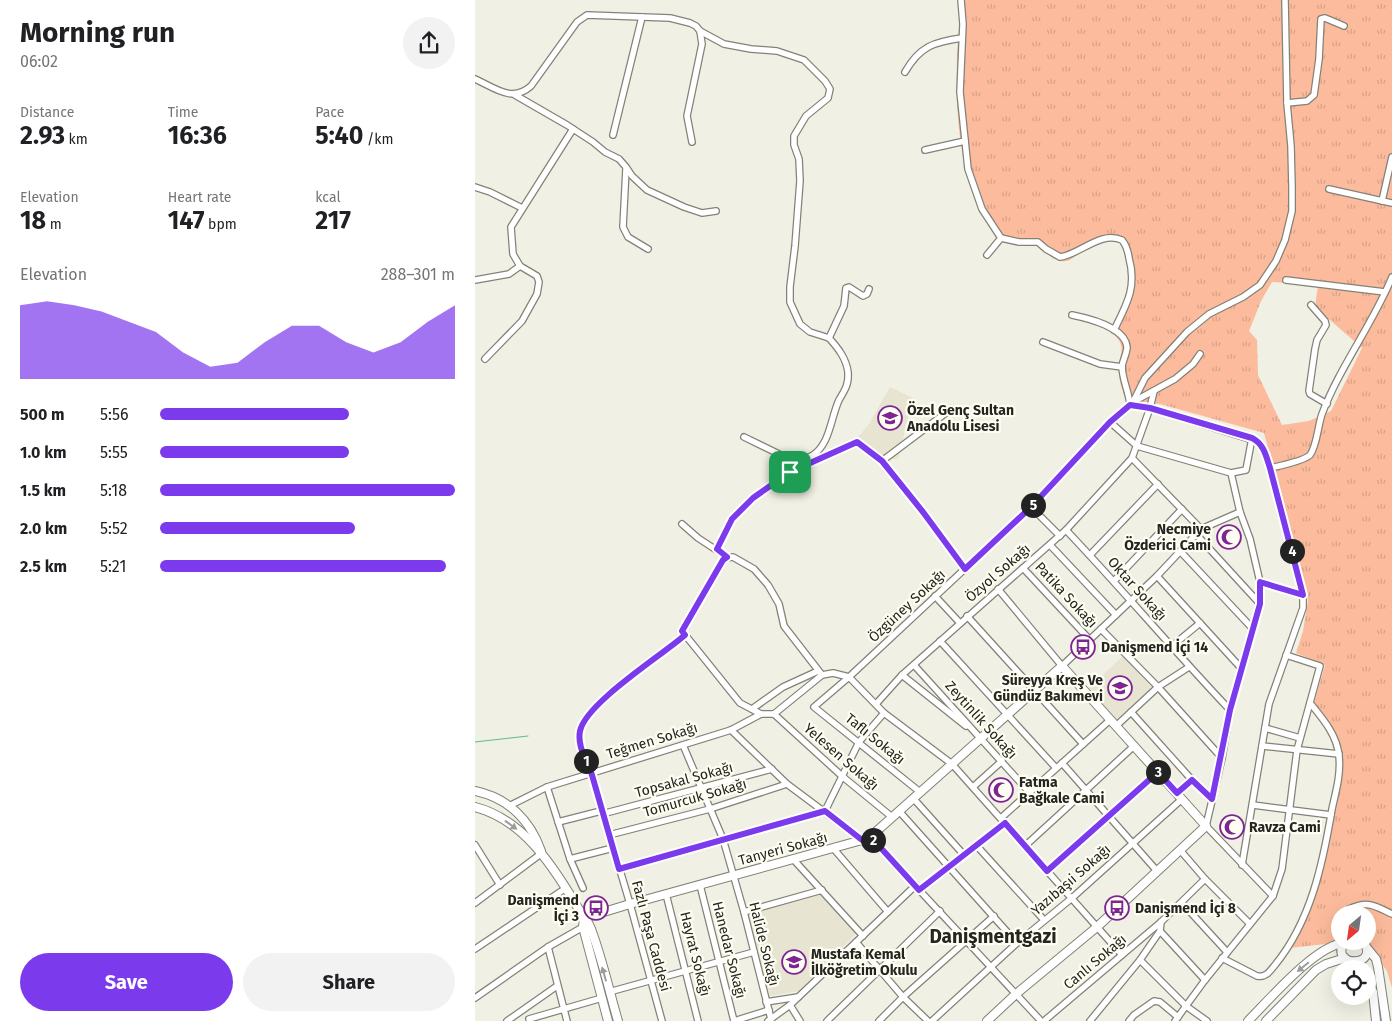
<!DOCTYPE html>
<html lang="en">
<head>
<meta charset="utf-8">
<style>
	:root { --surface:#fff; --page:#f2f2f2; --text:#202124; --muted:#757577; --accent:#7c3aed }
	body { margin:0; font-family:"Fira Sans",sans-serif; background:var(--page); color:var(--text); height:100vh; display:flex; flex-direction:column; font-size:19px; white-space:nowrap }
	* { box-sizing:border-box; margin:0 }
	p { font-size:16px; color:var(--muted) }
	.icon { flex:none; width:28px; height:28px; fill:none; stroke:currentColor; stroke-width:2; stroke-linecap:round; stroke-linejoin:round }
	.map { position:relative; flex:1; overflow:hidden }
	.details { display:flex; flex-direction:column; background:var(--surface); width:475px }
	.details>* { flex:none }
	.needle { width:32px; rotate:209deg }
	.tools { position:absolute; left:856px; top:905px; display:grid; gap:10px }
	.tools a { display:grid; place-items:center; width:45px; height:45px; border-radius:50%; background:var(--surface); box-shadow:0 5px 20px #0002; font-size:25px }
	.pin { position:absolute; display:grid; place-items:center; width:42px; height:42px; color:#fff; margin:-21px; border-radius:10px; box-shadow:0 2px 8px #0006 }
	.km { position:absolute; width:25px; height:25px; margin:-12px; border-radius:50%; background:#222; color:#fff; font-size:14px; line-height:25px; text-align:center }
	.round { display:grid; place-items:center; flex:none; width:52px; height:52px; border-radius:26px; background:var(--page) }
	.overview { display:flex; align-items:center; justify-content:space-between; height:85px; padding:0 20px }
	h1 { font-size:28px; font-weight:700; line-height:38px }
	.figures { display:grid; grid-template-columns:repeat(3,1fr); gap:8px; height:85px; padding:5px 20px }
	.figures div { display:grid; align-content:center }
	.figures b { font-size:25px; font-weight:700 }
	.figures small { font-size:14px; font-weight:400 }
	.figures p { font-size:14px }
	.chart { height:140px; padding:10px 20px }
	.chart p { display:flex; justify-content:space-between }
	.chart svg { width:100%; height:90px; margin-top:5px; fill:var(--accent); opacity:.7 }
	.cta { display:flex; gap:10px; margin-top:auto; padding:10px 20px }
	.cta a { flex:1; height:58px; border-radius:30px; background:var(--accent); color:#fff; font-size:20px; font-weight:700; line-height:58px; text-align:center }
	.cta a+a { background:var(--page); color:var(--text) }
	ul { padding:0 20px; list-style:none; font-size:16px }
	li { display:grid; grid-template-columns:80px 60px 1fr; align-items:center; height:38px }
	li i { height:12px; border-radius:6px; background:var(--accent) }
	main { display:flex; flex:1; min-height:0 }
	.map>svg:first-child { display:block }
	.built { fill:#e7e5d2 }
	.grass { fill:url(#grass-tufts); fill-rule:evenodd }
	.lines { fill:none; stroke-linecap:round; stroke-linejoin:round }
	.stream { stroke:#5ebc90; stroke-width:1 }
	.street-casing { stroke:#838278; stroke-width:8 }
	.secondary-casing { stroke:#838278; stroke-width:10 }
	.street { stroke:#fff; stroke-width:5.5 }
	.secondary { stroke:#fff; stroke-width:8 }
	.oneway { fill:#9c9c9b }
	.route-casing { stroke:#fff; stroke-width:10 }
	.route { stroke:#7c3aed; stroke-width:6 }
	.labels { text-anchor:middle; dominant-baseline:central; stroke-width:4.5; stroke-linejoin:round; paint-order:stroke }
	.poi-label { font-size:14px; font-weight:bold; fill:#242420; stroke:#fefdf1; text-anchor:start }
	.street-label { font-size:14px; fill:#242420; stroke:#fefdf1 }
	.district-label { font-size:19px; font-weight:bold; fill:#242420; stroke:#fefdf1 }
</style>
</head>
<body>
<main>
<section class="details">
<div class="overview"><div><h1>Morning run</h1><p>06:02</p></div><a class="round"><svg class="icon" aria-label="share" viewBox="0 0 24 24"><path d="M12 15V3M7 8l5-5 5 5M5 13v7h14v-7"/></svg></a></div>
<div class="figures">
<div><p>Distance</p><b>2.93<small> km</small></b></div>
<div><p>Time</p><b>16:36</b></div>
<div><p>Pace</p><b>5:40<small> /km</small></b></div>
</div>
<div class="figures">
<div><p>Elevation</p><b>18<small> m</small></b></div>
<div><p>Heart rate</p><b>147<small> bpm</small></b></div>
<div><p>kcal</p><b>217</b></div>
</div>
<div class="chart"><p><span>Elevation</span>288–301 m</p>
<svg viewBox="0 0 160 44" preserveAspectRatio="none"><path d="M0 44V8L10 6L20 8L30 11L40 16L50 21L60 31L70 38L80 36L90 26L100 18L110 18L120 26L130 31L140 26L150 16L160 8V44z"/></svg>
</div>
<ul>
<li><b>500 m</b>5:56<i style="width:64%"></i></li>
<li><b>1.0 km</b>5:55<i style="width:64%"></i></li>
<li><b>1.5 km</b>5:18<i style="width:100%"></i></li>
<li><b>2.0 km</b>5:52<i style="width:66%"></i></li>
<li><b>2.5 km</b>5:21<i style="width:97%"></i></li>
</ul>
<div class="cta"><a>Save</a><a>Share</a></div>
</section>
<div class="map">
<svg width="917" height="1021" viewBox="0 0 917 1021">
	<defs>
		<pattern id="grass-tufts" width="24" height="20" patternUnits="userSpaceOnUse" patternTransform="scale(1.25)"><rect width="24" height="20" fill="#fcbb9c"/><path d="M3 7l-1-3M5 7V3M7 7l1-3M15 17l-1-3M17 17v-4M19 17l1-3" fill="none" stroke="#d8a186"/></pattern>
	</defs>
	<rect width="100%" height="100%" fill="#f1f0e4"/>
	<g class="built">
		<path d="M415,387L438,398L423,459H415L396,450L383,437L394,424Z"/>
		<path d="M648,656L677,688L641,720L613,689Z"/>
		<path d="M346,893L382,933L324,991L295,996L271,914Z"/>
	</g>
	<path class="grass" d="M485,0H917V988L912,971L890,941H892V914H865V941H879L814,948L835,909L845,881L868,764C865,740 854,722 839,703L850,665L821,653L828,631L833,600L789,433L685,404L651,400C648,392 644,382 644,373C642,357 655,345 636,333C648,310 666,265 644,242C631,237 614,245 604,253C600,256 596,261 591,261C577,263 571,249 561,246C550,242 536,243 525,242C485,190 480,121 482,57C482,38 487,18 485,0ZM797,282L843,285L840,307L887,348L856,411L834,421L807,425L783,375L782,340L774,331L786,301Z"/>
	<g class="lines">
		<path class="stream" d="M0,742L53,736"/>
		<g class="street-casing">
			<g id="street">
				<path d="M486,0L488,24L485,92L493,169L507,209L526,238L512,255"/>
				<path d="M225,31L249,44L276,49L302,51L329,60L350,81L355,89L353,98L331,116L319,136V145L324,159L325,181L320,246L315,287V302L325,324L335,332L354,338"/>
				<path d="M430,72C445,46 459,42 487,38"/>
				<path d="M0,79C20,88 37,103 56,86L102,22L112,15L195,18L215,23L221,26L225,31L227,44L212,116L217,142"/>
				<path d="M40,95L92,125L118,142L130,152L144,159L151,167L157,176L172,190L209,207L227,213L241,211"/>
				<path d="M812,103L832,101L839,95L844,59L846,19L850,18L869,26"/>
				<path d="M138,135L167,17"/>
				<path d="M450,150L490,141"/>
				<path d="M151,169L148,227L153,237L173,249"/>
				<path d="M0,187L15,192L47,208"/>
				<path d="M854,189L917,203"/>
				<path d="M907,201L917,157"/>
				<path d="M526,238L544,242H563L571,249L585,257C604,255 626,230 647,240C651,245 653,251 654,258C662,287 652,304 639,330"/>
				<path d="M0,280L34,274L45,266"/>
				<path d="M811,280L910,292"/>
				<path d="M836,305L850,321L851,325L842,340L840,349L834,391L835,394L852,404"/>
				<path d="M597,315C612,318 650,327 652,347C652,353 648,360 647,366C647,379 654,392 655,405"/>
				<path d="M354,338L369,306L371,288L374,287L388,296L392,294L394,289"/>
				<path d="M568,342L625,364L647,367"/>
				<path d="M10,359L47,321L62,294L64,282L62,276L45,266L38,254L36,227L98,129"/>
				<path d="M658,402L670,378L712,332L734,314L768,297L785,285L801,261L810,240L817,211V187L816,146L812,103L810,0"/>
				<path d="M655,405L675,408L784,442L788,448L795,468L828,595V608L794,704L767,865"/>
				<path d="M635,422L662,446L756,473L765,512L775,539L785,582V604L755,710L747,758L731,826L798,896"/>
				<path d="M269,437L312,458L316,463"/>
				<path d="M657,458L726,529"/>
				<path d="M407,461L476,409"/>
				<path d="M316,463C323,460 332,459 338,455C355,444 356,417 364,400C370,390 374,384 373,372C371,358 363,348 354,338"/>
				<path d="M795,468C804,466 829,461 835,455C842,446 843,425 847,414C865,366 898,324 917,277"/>
				<path d="M315,472L382,442L407,461L448,512L489,569"/>
				<path d="M756,473L771,470L777,438"/>
				<path d="M556,507L585,536"/>
				<path d="M207,524L223,538L252,557"/>
				<path d="M591,530C647,589 699,651 755,710"/>
				<path d="M721,534L785,604"/>
				<path d="M575,545L641,615"/>
				<path d="M242,549L257,519L278,498L313,475L316,470"/>
				<path d="M705,551L778,629"/>
				<path d="M615,555L683,484"/>
				<path d="M548,568L615,640"/>
				<path d="M682,576L766,668"/>
				<path d="M639,581L707,509"/>
				<path d="M785,582L828,595"/>
				<path d="M523,589L587,666L682,576L726,529L765,512"/>
				<path d="M460,596L485,623"/>
				<path d="M492,616L608,744"/>
				<path d="M626,629L683,687L747,758"/>
				<path d="M465,641L581,768"/>
				<path d="M697,646L725,623"/>
				<path d="M439,665L554,792"/>
				<path d="M427,675L491,726"/>
				<path d="M401,704L427,675L591,530L657,458L675,408L679,391"/>
				<path d="M277,709L308,687L343,671"/>
				<path d="M656,712L717,780L737,799"/>
				<path d="M286,714L265,703L207,631L250,558L258,557L279,569L293,585L304,604L309,626L347,675"/>
				<path d="M299,714L347,675L358,673L374,677L409,713L477,764L647,955"/>
				<path d="M299,714L368,777L417,817"/>
				<path d="M641,726L683,687L714,667"/>
				<path d="M790,728L825,738"/>
				<path d="M256,730L312,784L387,840"/>
				<path d="M208,745L248,839L269,912L296,1019"/>
				<path d="M787,746L864,754"/>
				<path d="M587,763L682,871"/>
				<path d="M72,787L95,859L108,888"/>
				<path d="M498,787L527,761"/>
				<path d="M445,792L339,707L374,677L556,507L635,422L658,402L700,379L718,364L725,354"/>
				<path d="M701,793L717,780"/>
				<path d="M438,798L489,855"/>
				<path d="M778,805L856,815"/>
				<path d="M34,806L72,787L256,730L286,714H299"/>
				<path d="M424,811L542,943"/>
				<path d="M127,814L297,769"/>
				<path d="M526,818L635,720"/>
				<path d="M83,822L126,811"/>
				<path d="M134,835L235,809L312,784"/>
				<path d="M395,837L566,1021"/>
				<path d="M0,845L25,885"/>
				<path d="M501,845L569,920"/>
				<path d="M550,846L659,746"/>
				<path d="M358,848L413,912"/>
				<path d="M705,850L730,879L775,924"/>
				<path d="M95,859L138,848"/>
				<path d="M318,859L388,936"/>
				<path d="M145,869L350,811L384,742L409,713"/>
				<path d="M572,871L683,772"/>
				<path d="M225,885L259,1021"/>
				<path d="M445,890L530,823"/>
				<path d="M191,894L223,1021"/>
				<path d="M0,903L67,853"/>
				<path d="M707,903L752,952"/>
				<path d="M269,912L347,890"/>
				<path d="M872,914L874,909C893,900 900,906 917,914"/>
				<path d="M685,931L730,980"/>
				<path d="M381,942L428,997L453,1021"/>
				<path d="M73,947L92,1021"/>
				<path d="M0,949L91,888"/>
				<path d="M747,958L782,976C791,978 795,971 800,965C836,921 848,863 857,809C861,791 866,774 864,756C862,735 848,719 835,703"/>
				<path d="M665,960L711,1006L732,1021"/>
				<path d="M134,992L279,952"/>
				<path d="M0,998L73,947L108,927"/>
				<path d="M291,1002L323,997"/>
				<path d="M315,1005L325,1021"/>
				<path d="M54,1019L127,998"/>
				<path d="M32,1021L82,986"/>
				<path d="M187,1021L155,904L116,772C110,760 102,745 105,731C111,703 186,655 210,635"/>
				<path d="M259,1021L294,1010"/>
				<path d="M293,1021L315,1005L441,885"/>
				<path d="M352,1021L465,911"/>
				<path d="M404,1021L428,997L519,916"/>
				<path d="M457,1021L542,943L597,898L707,799"/>
				<path d="M569,1021L686,922L730,879"/>
				<path d="M615,1021L665,960L685,931L686,922"/>
				<path d="M654,1021L659,1015L679,1001L685,1002L703,1017"/>
				<path d="M700,1021L730,980L798,896L807,869L822,750L845,666L811,655"/>
			</g>
		</g>
		<g class="secondary-casing">
			<g id="secondary">
				<path d="M0,791C33,798 55,820 66,851"/>
				<path d="M0,807C47,819 76,863 100,903C104,911 113,920 116,929C127,958 134,990 143,1021"/>
				<path d="M109,918L155,904L387,840L395,837L587,666L731,826L622,927L541,994L512,1021"/>
				<path d="M109,918L108,927L133,1021"/>
				<path d="M870,941C852,968 907,968 888,941"/>
				<path d="M892,948L901,959L903,967L911,1021"/>
				<path d="M892,978L898,992L901,1021"/>
				<path d="M773,1021C794,1000 841,945 869,943"/>
				<path d="M791,1021L841,970L851,964L870,958"/>
			</g>
		</g>
		<use href="#street" class="street"/>
		<use href="#secondary" class="secondary"/>
	</g>
	<defs><path id="oneway-solid" d="M-6-.8H1V-3.2L6.5 0L1 3.2V.8H-6Z" transform="scale(1.25)"/></defs>
	<g class="oneway">
		<use href="#oneway-solid" transform="translate(36 825) rotate(36)"/>
		<use href="#oneway-solid" transform="translate(828 967) rotate(141)"/>
		<use href="#oneway-solid" transform="translate(129 974) rotate(-106)"/>
	</g>
	<g class="lines">
		<g class="route-casing">
			<path id="route" d="M655,405L675,408L777,438C789,444 791,456 795,468L828,595L785,582V604L755,710L737,799L717,780L702,793L683,772L572,871L530,823L444,890L395,836L387,840L350,811L144,869C135,838 126,806 117,775C112,760 102,747 105,731C111,703 186,656 210,635L207,631L248,560L252,557L242,549L257,519L278,498L315,472L382,442L407,461L448,512L490,569L556,507L635,422Z"/>
		</g>
		<use href="#route" class="route"/>
	</g>
	<defs>
		<g id="school-ring" transform="scale(1.25)"><circle r="9.5" fill="#fefdf1" stroke="#7d2593" stroke-width="1.5"/><path d="M0-5L7-2L0 1L-7-2ZM-4 1L0 2.5L4 1V4Q0 6-4 4Z" fill="#7d2593"/></g>
		<g id="mosque-ring" transform="scale(1.25)"><circle r="9.5" fill="#fefdf1" stroke="#7d2593" stroke-width="1.5"/><path d="M3.5-4.9A6 6 0 1 0 3.5 4.9A5 5 0 1 1 3.5-4.9Z" fill="#7d2593"/></g>
		<g id="bus-ring" transform="scale(1.25)"><circle r="9.5" fill="#fefdf1" stroke="#7d2593" stroke-width="1.5"/><path d="M-5-6H5V4H4V6H2V4H-2V6H-4V4H-5ZM-3.5-4V0h7V-4ZM-3.5 1.2v1.5H-2V1.2ZM2 1.2v1.5H3.5V1.2Z" fill="#7d2593"/></g>
	</defs>
	<g fill-rule="evenodd">
		<use href="#school-ring" x="415" y="418"/>
		<use href="#mosque-ring" x="754" y="537"/>
		<use href="#bus-ring" x="608" y="647"/>
		<use href="#school-ring" x="645" y="688"/>
		<use href="#mosque-ring" x="526" y="790"/>
		<use href="#mosque-ring" x="757" y="827"/>
		<use href="#bus-ring" x="121" y="908"/>
		<use href="#bus-ring" x="642" y="908"/>
		<use href="#school-ring" x="319" y="962"/>
	</g>
	<g class="labels">
		<g class="poi-label">
			<text x="432" y="410">Özel Genç Sultan<tspan x="432" dy="16">Anadolu Lisesi</tspan></text>
			<text x="736" y="529" text-anchor="end">Necmiye<tspan x="736" dy="16">Özderici Cami</tspan></text>
			<text x="626" y="647">Danişmend İçi 14</text>
			<text x="628" y="680" text-anchor="end">Süreyya Kreş Ve<tspan x="628" dy="16">Gündüz Bakımevi</tspan></text>
			<text x="544" y="782">Fatma<tspan x="544" dy="16">Bağkale Cami</tspan></text>
			<text x="774" y="827">Ravza Cami</text>
			<text x="104" y="900" text-anchor="end">Danişmend<tspan x="104" dy="16">İçi 3</tspan></text>
			<text x="660" y="908">Danişmend İçi 8</text>
			<text x="336" y="954">Mustafa Kemal<tspan x="336" dy="16">İlköğretim Okulu</tspan></text>
		</g>
		<g class="street-label">
			<text transform="translate(523 573) rotate(-41)">Özyol Sokağı</text>
			<text transform="translate(662 589) rotate(48)">Oktar Sokağı</text>
			<text transform="translate(591 595) rotate(47)">Patika Sokağı</text>
			<text transform="translate(432 606) rotate(-43)">Özgüney Sokağı</text>
			<text transform="translate(506 720) rotate(48)">Zeytinlik Sokağı</text>
			<text transform="translate(400 739) rotate(39)">Taflı Sokağı</text>
			<text transform="translate(177 741) rotate(-17)">Teğmen Sokağı</text>
			<text transform="translate(366 757) rotate(41)">Yelesen Sokağı</text>
			<text transform="translate(209 780) rotate(-15)">Topsakal Sokağı</text>
			<text transform="translate(220 798) rotate(-16)">Tomurcuk Sokağı</text>
			<text transform="translate(308 849) rotate(-15)">Tanyeri Sokağı</text>
			<text transform="translate(596 880) rotate(-41)">Yazıbaşıi Sokağı</text>
			<text transform="translate(176 936) rotate(75)">Fazlı Paşa Caddesi</text>
			<text transform="translate(289 944) rotate(76)">Halide Sokağı</text>
			<text transform="translate(254 950) rotate(76)">Hanedar Sokağı</text>
			<text transform="translate(220 954) rotate(76)">Hayrat Sokağı</text>
			<text transform="translate(620 962) rotate(-40)">Canlı Sokağı</text>
		</g>
		<g class="district-label">
			<text x="518" y="936">Danişmentgazi</text>
		</g>
	</g>
</svg>
<div class="tools">
<a><svg class="needle" viewBox="-14 -14 28 28"><path d="M0-13l5 13h-10z" fill="#e53935"/><path d="M0 13l5-13h-10z" fill="#757577"/></svg></a>
<a><svg class="icon" aria-label="locate" viewBox="0 0 24 24"><circle cx="12" cy="12" r="6"/><path d="M12 2v4M12 18v4M2 12h4M18 12h4"/></svg></a>
</div>
<div class="pin" style="left:315px;top:472px;background:#1e9e55"><svg class="icon" aria-label="arrive" viewBox="0 0 24 24"><path d="M6 21V4h12l-3 4 3 4H6"/></svg></div>
<b class="km" style="left:111px;top:761px">1</b>
<b class="km" style="left:398px;top:840px">2</b>
<b class="km" style="left:683px;top:772px">3</b>
<b class="km" style="left:817px;top:551px">4</b>
<b class="km" style="left:558px;top:505px">5</b>
</div>
</main>
</body>
</html>
